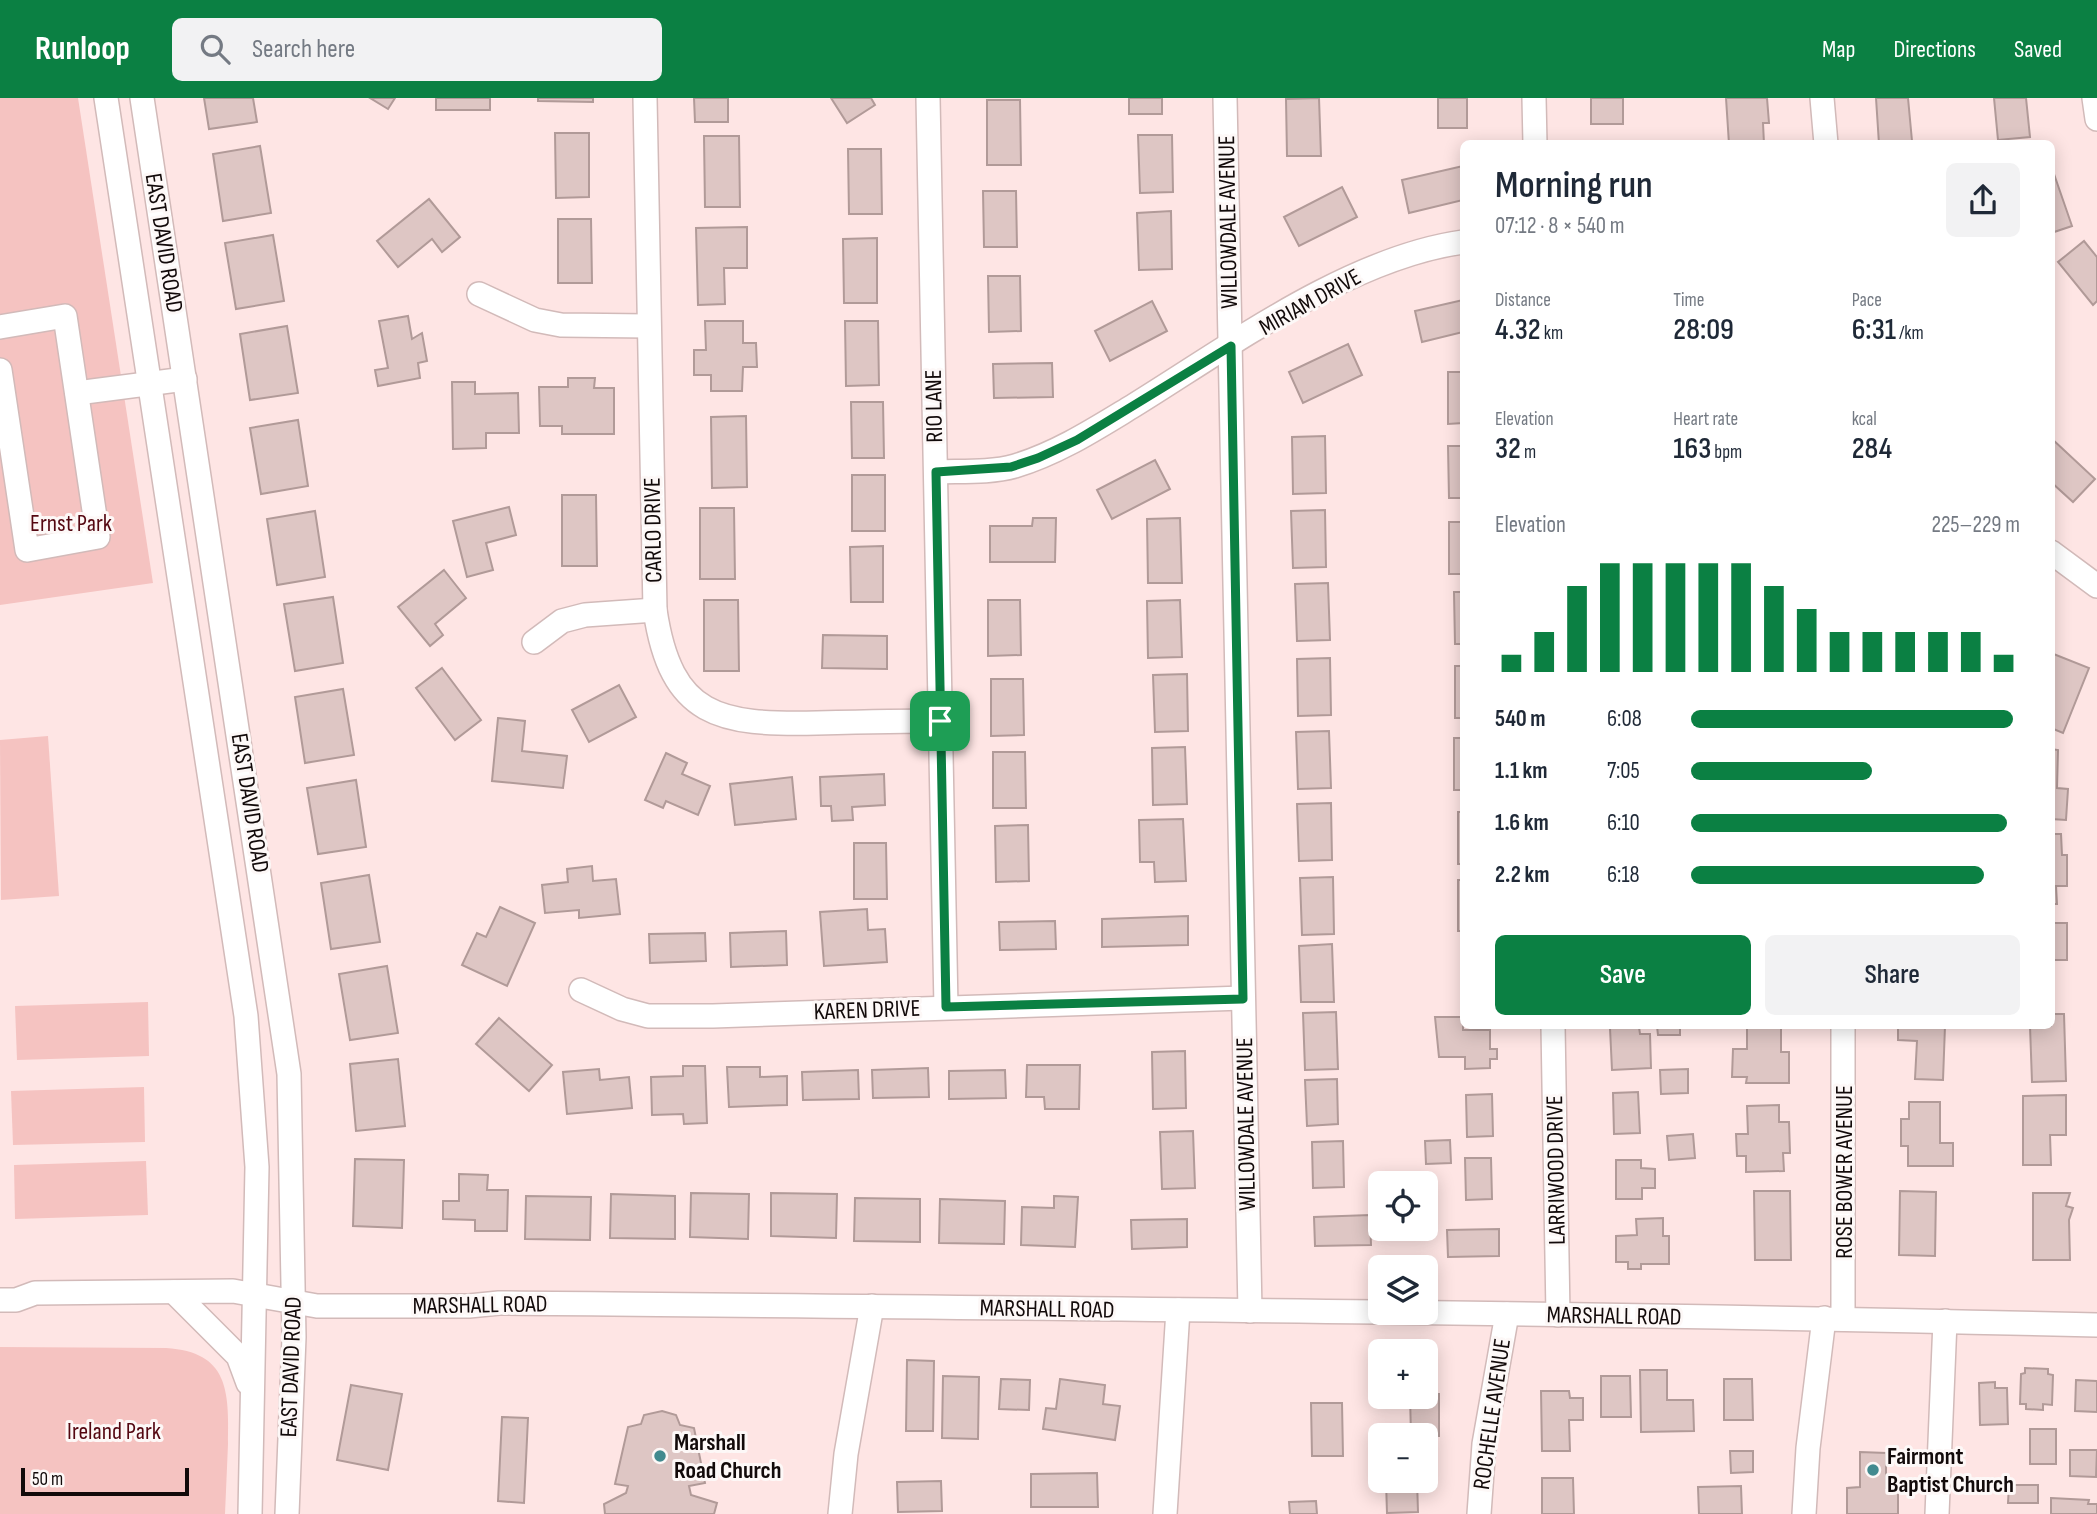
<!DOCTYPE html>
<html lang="en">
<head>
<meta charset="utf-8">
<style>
	:root { --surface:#fff; --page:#f2f2f3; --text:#1f2937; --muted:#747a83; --accent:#0b8043 }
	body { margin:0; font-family:"Sofia Sans Condensed",sans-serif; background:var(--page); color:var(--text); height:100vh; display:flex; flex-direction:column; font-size:26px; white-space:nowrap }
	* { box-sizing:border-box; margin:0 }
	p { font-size:23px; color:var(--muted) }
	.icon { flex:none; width:38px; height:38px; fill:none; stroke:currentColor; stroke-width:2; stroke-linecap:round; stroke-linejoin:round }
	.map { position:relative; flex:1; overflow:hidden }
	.panel { position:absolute; left:1460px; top:42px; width:595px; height:889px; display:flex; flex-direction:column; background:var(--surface); border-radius:10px; box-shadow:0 4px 18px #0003 }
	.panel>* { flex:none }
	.controls { position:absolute; left:1368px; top:1073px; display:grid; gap:14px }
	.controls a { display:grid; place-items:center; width:70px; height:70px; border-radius:10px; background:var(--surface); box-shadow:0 4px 18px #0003; font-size:35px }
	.scale { position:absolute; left:21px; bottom:18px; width:168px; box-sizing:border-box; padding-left:7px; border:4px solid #120a0a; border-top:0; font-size:19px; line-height:24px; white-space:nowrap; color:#120a0a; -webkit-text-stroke:5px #fdf8f7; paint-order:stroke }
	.pin { position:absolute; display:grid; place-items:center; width:60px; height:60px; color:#fff; margin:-30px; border-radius:14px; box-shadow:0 4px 10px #0006 }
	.round { display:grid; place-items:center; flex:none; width:74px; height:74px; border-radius:10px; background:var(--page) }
	.overview { display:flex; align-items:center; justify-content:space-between; height:119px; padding:0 35px }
	h1 { font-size:38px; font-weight:600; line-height:52px }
	.metrics { display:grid; grid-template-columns:repeat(3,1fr); gap:10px; height:119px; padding:7px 35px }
	.metrics div { display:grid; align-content:center }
	.metrics b { font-size:30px; font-weight:600 }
	.metrics small { font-size:19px; font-weight:400 }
	.metrics p { font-size:19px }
	.chart { height:196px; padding:14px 35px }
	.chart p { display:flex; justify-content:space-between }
	.chart svg { width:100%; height:126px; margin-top:7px; stroke:var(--accent); stroke-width:6 }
	.cta { display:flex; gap:14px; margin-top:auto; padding:14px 35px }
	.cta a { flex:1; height:80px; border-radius:10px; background:var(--accent); color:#fff; font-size:28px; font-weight:600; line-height:80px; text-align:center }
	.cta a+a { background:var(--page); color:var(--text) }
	ul { padding:0 35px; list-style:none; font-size:23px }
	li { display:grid; grid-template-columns:112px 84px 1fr; align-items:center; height:52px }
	li i { height:18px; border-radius:9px; background:var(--accent) }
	header { display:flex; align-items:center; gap:42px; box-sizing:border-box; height:98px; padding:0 35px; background:var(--accent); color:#fff }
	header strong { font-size:33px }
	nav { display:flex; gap:38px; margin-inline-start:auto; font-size:24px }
	.search { width:490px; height:63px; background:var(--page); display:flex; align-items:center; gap:18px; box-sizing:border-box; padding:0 24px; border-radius:10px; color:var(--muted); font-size:26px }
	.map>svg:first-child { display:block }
	.green { fill:#f5c3c1 }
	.building { fill:#dec6c4; stroke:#b19a98; stroke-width:2 }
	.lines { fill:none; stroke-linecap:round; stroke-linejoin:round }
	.minor-casing { stroke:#d2bab9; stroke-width:26 }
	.minor { stroke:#fff; stroke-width:23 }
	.route-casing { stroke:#fff; stroke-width:14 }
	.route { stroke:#0b8043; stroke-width:9 }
	.poi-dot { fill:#428a8f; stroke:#fdf8f7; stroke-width:2.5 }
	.labels { text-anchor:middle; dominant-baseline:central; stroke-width:6; stroke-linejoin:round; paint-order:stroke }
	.street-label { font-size:24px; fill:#120a0a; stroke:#fdf8f7 }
	.park-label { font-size:24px; fill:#540711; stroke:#fdf8f7 }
	.poi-label { font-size:24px; font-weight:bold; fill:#120a0a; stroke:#fdf8f7; text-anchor:start }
</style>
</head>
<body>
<header>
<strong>Runloop</strong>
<div class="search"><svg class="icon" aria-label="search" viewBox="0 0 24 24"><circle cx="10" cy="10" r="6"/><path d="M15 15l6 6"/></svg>Search here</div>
<nav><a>Map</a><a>Directions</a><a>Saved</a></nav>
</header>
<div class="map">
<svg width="2097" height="1416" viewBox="0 0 2097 1416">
	<rect width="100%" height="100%" fill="#fee5e4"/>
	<g class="green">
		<path d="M0,0H78L153,485L0,507Z"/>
		<path d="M48,638L59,798L1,802L0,642Z"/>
		<path d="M148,904L149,958L17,962L15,908Z"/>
		<path d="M144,989L145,1044L13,1047L11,993Z"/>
		<path d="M146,1063L148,1117L15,1121L14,1067Z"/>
		<path d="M0,1249L166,1250C229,1254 229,1293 228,1346C227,1369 226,1393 225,1416H0Z"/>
	</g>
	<g class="building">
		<path d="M204,0H253L257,24L209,31Z"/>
		<path d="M370,0H395L388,11Z"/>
		<rect x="436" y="0" width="54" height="12"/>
		<path d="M538,0H593V4L538,3Z"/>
		<path d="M694,0H728V24H695Z"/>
		<path d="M831,0H871L875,7L847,25Z"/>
		<rect x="1129" y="0" width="33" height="16"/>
		<path d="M1319,0L1321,58H1287L1286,1Z"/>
		<rect x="1438" y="0" width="29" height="30"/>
		<rect x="1591" y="0" width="32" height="26"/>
		<path d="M1726,0H1767L1769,25H1763L1764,46H1729Z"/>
		<path d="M1876,0H1908L1912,43L1879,46Z"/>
		<path d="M1994,0H2026L2030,39L1998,42Z"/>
		<path d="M987,2H1020L1021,67H987Z"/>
		<path d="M555,35H589V99L556,100Z"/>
		<path d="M1138,37H1172L1173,94L1140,95Z"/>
		<path d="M704,38H739L740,109H705Z"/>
		<path d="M260,48L271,115L223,123L213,56Z"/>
		<path d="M848,51H881L882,116H849Z"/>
		<path d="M1463,68V102L1409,115L1402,82Z"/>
		<path d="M2054,76L2072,128L2051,135V77Z"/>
		<path d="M1342,89L1357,119L1299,148L1284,119Z"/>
		<path d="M983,93H1016L1017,149H984Z"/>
		<path d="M429,101L460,139L442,154L432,141L398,169L377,143Z"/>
		<path d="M1171,113L1172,171L1139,172L1137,115Z"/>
		<path d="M558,121H591L592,185H558Z"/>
		<path d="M747,129V170H724L725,206L698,207L696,130Z"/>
		<path d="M273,137L284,203L236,211L225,145Z"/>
		<path d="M877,140V205H844L843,141Z"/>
		<path d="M2084,143L2097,159V203L2093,207L2058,164Z"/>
		<path d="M988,178H1020L1021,233L989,234Z"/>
		<path d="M1463,202V234L1422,244L1415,213Z"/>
		<path d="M1152,203L1167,233L1110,263L1095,233Z"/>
		<path d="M408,218L412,241L422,235L427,263L418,265L420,280L378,288L375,272L388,270L379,223Z"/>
		<path d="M705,223H743V245H756L757,269H743L742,293H711V277H694V252H706Z"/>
		<path d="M845,223H878L879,287L846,288Z"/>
		<path d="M287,228L298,295L250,302L240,236Z"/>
		<path d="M1348,246L1362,277L1303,305L1289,274Z"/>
		<path d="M1052,265L1053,299L994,300L993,266Z"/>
		<path d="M1448,274H1463V325L1448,326Z"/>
		<path d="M568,280H595L594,290H614V336H562V328H540L539,289H568Z"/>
		<path d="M452,284H475V296L518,295L519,335H486V350L453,351Z"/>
		<path d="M851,304H883L884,360H852Z"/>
		<path d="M746,318L747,389L712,390L711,319Z"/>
		<path d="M298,322L308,388L261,396L250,330Z"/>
		<path d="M1325,338L1326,395L1293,396L1292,339Z"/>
		<path d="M2051,340L2095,381L2073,404L2051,384Z"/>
		<path d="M1448,348H1463V400H1449Z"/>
		<path d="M1155,362L1170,391L1112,421L1097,392Z"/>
		<rect x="852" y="377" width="33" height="56"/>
		<path d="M562,397H596L597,468H562Z"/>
		<path d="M509,409L516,437L486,445L493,472L467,479L453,423Z"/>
		<path d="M700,410H734L735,481H700Z"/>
		<path d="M1325,412L1326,469L1293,470L1291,413Z"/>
		<path d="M315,413L325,479L277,487L267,421Z"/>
		<path d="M1033,420H1056L1055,464H990V428H1032Z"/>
		<path d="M1180,420L1182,485H1148L1147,421Z"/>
		<rect x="1449" y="424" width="14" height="52"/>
		<path d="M883,448V504H851L850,449Z"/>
		<path d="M444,472L466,500L435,526L443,537L430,548L398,509Z"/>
		<path d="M1328,485L1330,542L1297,543L1295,486Z"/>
		<path d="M1454,494H1463V546H1455Z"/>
		<path d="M333,499L343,565L295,573L284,506Z"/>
		<path d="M704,502H738L739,573H704Z"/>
		<path d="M988,502H1020L1021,557L988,558Z"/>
		<path d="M1180,502L1182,559L1148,560L1147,503Z"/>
		<path d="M823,537L887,538V571L822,570Z"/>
		<path d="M2051,555L2089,570L2063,635L2051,630Z"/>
		<path d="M1330,560L1331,617L1298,618L1297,561Z"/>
		<rect x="1455" y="568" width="8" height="52"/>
		<path d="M442,570L481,622L455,642L416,590Z"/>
		<path d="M1187,576L1188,633L1155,634L1153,577Z"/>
		<path d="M991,581H1023L1024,637L991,638Z"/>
		<path d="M619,587L636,619L589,644L572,612Z"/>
		<path d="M343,591L354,657L305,665L295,599Z"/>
		<path d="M498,620L525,623L522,653L567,658L563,690L492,683Z"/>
		<path d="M1329,633L1331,690L1298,691L1296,634Z"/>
		<rect x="1454" y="640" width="9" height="52"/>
		<path d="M1185,649L1187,706L1153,707L1152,650Z"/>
		<path d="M2051,651L2058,652L2057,690L2068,691L2066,722L2051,721Z"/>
		<path d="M993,654H1025L1026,710H993Z"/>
		<path d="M666,655L687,665L682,676L710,688L698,717L666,703L663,710L645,702Z"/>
		<path d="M884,676L885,707L852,709L853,722L832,723L831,708H821L820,679Z"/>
		<path d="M792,679L796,721L735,727L730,686Z"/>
		<path d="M356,682L366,749L318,756L307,690Z"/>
		<path d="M1331,705L1332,762L1299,763L1297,706Z"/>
		<rect x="1458" y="714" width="5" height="52"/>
		<path d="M1183,721L1186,783L1155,784L1154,764H1140L1139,722Z"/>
		<path d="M1028,727L1029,783L996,784L995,728Z"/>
		<path d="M2051,736H2061L2062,757H2067V788H2056L2057,806H2051Z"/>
		<path d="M854,745H886L887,801H854Z"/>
		<path d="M592,768L593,783L616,781L620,816L579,820V812L545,815L542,787L568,784L567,771Z"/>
		<path d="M369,777L380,844L331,851L321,785Z"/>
		<path d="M1333,779L1334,836L1302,837L1300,780Z"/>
		<rect x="1458" y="782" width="5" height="51"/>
		<path d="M500,809L535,825L507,888L462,867L477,835L486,839Z"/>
		<path d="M867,811L868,832L885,831L887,864L824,868L820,814Z"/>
		<path d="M1188,818V847L1102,849V821Z"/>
		<path d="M1055,823L1056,851L1000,852L999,824Z"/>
		<rect x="2051" y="825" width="16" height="37"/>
		<path d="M786,833L787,867L731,869L730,835Z"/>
		<path d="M705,835L706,863L650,865L649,836Z"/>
		<path d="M1332,846L1334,904H1301L1299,848Z"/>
		<rect x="1461" y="857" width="2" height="52"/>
		<path d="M387,868L398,935L350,942L339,876Z"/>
		<path d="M1336,914L1338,971L1305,972L1303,915Z"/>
		<path d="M2051,916H2064L2066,983L2032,984L2030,928H2051Z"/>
		<path d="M1435,919H1463V932H1490V951H1497V961H1490V970L1465,971V959H1439Z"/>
		<path d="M499,920L552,967L529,993L476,946Z"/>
		<path d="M1657,928H1680V937H1658Z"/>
		<path d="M1747,928H1781V954H1789V985H1746L1747,979H1732L1733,951H1747Z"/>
		<path d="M1898,928H1945L1943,982L1915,981L1917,943L1898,942Z"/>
		<path d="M1639,929L1640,936H1650L1651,970L1612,972L1610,930Z"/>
		<path d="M1185,953L1186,1010L1153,1011L1152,954Z"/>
		<path d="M398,961L405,1028L356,1033L350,966Z"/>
		<path d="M1027,967H1080L1079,1011H1045L1044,999H1026Z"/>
		<path d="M683,968H705L707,1025L684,1026L683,1016L652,1017L651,979L683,978Z"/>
		<path d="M727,969H760V979L787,978V1007L729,1009Z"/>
		<path d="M928,970L929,999L873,1000L872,972Z"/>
		<path d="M599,971L600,982L629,979L632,1010L567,1016L563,974Z"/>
		<path d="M1688,971V995L1661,996L1660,972Z"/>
		<path d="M858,972L859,1001L803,1002L802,974Z"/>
		<path d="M1005,972L1006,1000L949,1001V973Z"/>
		<path d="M1337,981L1338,1026L1307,1028L1305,982Z"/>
		<path d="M1638,994L1640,1035L1614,1036L1613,995Z"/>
		<path d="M1492,996L1493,1038L1467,1039L1466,997Z"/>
		<path d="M2066,997V1037H2050L2051,1067H2023V998Z"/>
		<path d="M1909,1004H1940V1045H1953V1068H1908V1048H1901V1021H1909Z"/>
		<path d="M1779,1007V1024H1789L1790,1055H1783L1784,1073L1746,1074V1058H1737L1736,1036H1748L1747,1008Z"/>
		<path d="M1193,1033L1195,1090L1162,1091L1160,1034Z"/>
		<path d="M1693,1036L1695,1060L1669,1062L1667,1038Z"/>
		<path d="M1450,1042L1451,1065L1426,1066L1425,1043Z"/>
		<path d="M1343,1043L1344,1089L1313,1090L1312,1044Z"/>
		<path d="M1465,1060H1491L1492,1101L1466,1102Z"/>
		<path d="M355,1061L404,1062L402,1130L353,1128Z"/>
		<path d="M1616,1062H1641V1070L1655,1071V1090H1642V1101H1616Z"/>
		<path d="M459,1076L488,1077L487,1092H508L507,1133H475V1122L443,1121V1103H459Z"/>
		<path d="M1754,1093H1790L1791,1162H1755Z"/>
		<path d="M1900,1093L1936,1094L1935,1158L1899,1157Z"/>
		<path d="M691,1095L749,1096L748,1141L690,1139Z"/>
		<path d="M771,1095L837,1096L836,1140L771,1138Z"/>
		<path d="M2033,1095H2070L2066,1108L2073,1110L2069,1122L2070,1162H2033Z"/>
		<path d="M611,1096L675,1098V1141L610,1140Z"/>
		<path d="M526,1098L591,1099L590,1142L525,1141Z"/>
		<path d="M1054,1098L1078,1099L1075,1149L1021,1147L1022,1109L1054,1110Z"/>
		<path d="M855,1100L920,1101V1144L854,1143Z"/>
		<path d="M940,1101L1005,1103L1004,1146L939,1145Z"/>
		<path d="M1370,1117L1371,1147L1315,1148L1314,1119Z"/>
		<path d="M1663,1120V1138H1669V1166H1641V1171H1628V1164H1616V1138L1637,1137L1636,1121Z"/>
		<path d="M1187,1121V1149L1132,1151L1131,1122Z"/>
		<path d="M1499,1131V1158L1448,1159L1447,1132Z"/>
		<path d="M907,1262L934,1263L933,1333H906Z"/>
		<path d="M2025,1270L2048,1271V1276L2053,1277L2052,1307L2043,1306V1312L2026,1311V1306H2020L2021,1276L2025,1275Z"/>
		<path d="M1640,1272H1667V1302H1693L1694,1333L1641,1334Z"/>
		<path d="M943,1278L979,1279L978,1341L942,1340Z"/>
		<path d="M1601,1278H1630L1631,1319H1601Z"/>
		<path d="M1001,1281L1030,1282L1029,1312L999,1311Z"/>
		<path d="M1060,1281L1105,1287L1103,1306L1120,1308L1115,1342L1043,1331L1046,1310L1056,1311Z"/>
		<path d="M1724,1281H1752L1753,1322H1724Z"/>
		<path d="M2076,1282L2097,1283V1314L2075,1313Z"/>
		<path d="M1995,1284V1290H2007L2008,1326L1980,1327L1979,1285Z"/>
		<path d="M351,1287L402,1296L388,1372L337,1362Z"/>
		<path d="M1541,1293H1569L1570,1300H1583V1322H1569L1570,1353H1542Z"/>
		<path d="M1426,1296H1439V1338L1411,1337L1410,1298Z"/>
		<path d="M1311,1305H1342L1343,1358H1312Z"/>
		<path d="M662,1313L676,1317L680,1327L694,1330L705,1385L689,1388L691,1397L717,1405L714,1416H605L604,1406L626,1395L628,1388L615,1386L628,1329L641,1326L644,1317Z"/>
		<path d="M502,1319L528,1320L524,1405L498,1403Z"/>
		<rect x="2030" y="1331" width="26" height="35"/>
		<path d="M2070,1352H2097L2096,1379L2070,1378Z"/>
		<path d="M1730,1353H1753V1374L1731,1375Z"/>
		<path d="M1860,1354L1886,1355V1390H1898V1416H1847V1390L1860,1389Z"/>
		<path d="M1097,1375L1098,1409H1031V1376Z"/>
		<path d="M1542,1380H1573L1574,1416H1542Z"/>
		<path d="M1417,1382L1418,1414L1387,1415L1386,1383Z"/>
		<path d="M941,1383L942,1413L898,1414L897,1384Z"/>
		<path d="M2009,1387H2038V1405H2008Z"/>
		<path d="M1741,1388L1742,1416H1699L1698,1389Z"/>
		<path d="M2051,1400L2089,1402L2088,1406H2097V1416H2051Z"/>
		<path d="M1316,1403L1317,1416H1290L1289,1404Z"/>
	</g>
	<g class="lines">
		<g class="minor-casing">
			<g id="minor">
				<path d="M106,0L246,918L257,1069L250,1416"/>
				<path d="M142,0L289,976L294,1239L287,1416"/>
				<path d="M645,0L655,512C671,620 720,627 817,625C858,624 899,623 940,623"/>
				<path d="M928,0L946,909"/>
				<path d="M1225,0L1250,1213"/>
				<path d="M1534,0L1535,46"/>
				<path d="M1822,0L1826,46"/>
				<path d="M2094,0L2097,21"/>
				<path d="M479,196L535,222L561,227L648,228"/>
				<path d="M0,229L65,218L98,439L27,452L0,272"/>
				<path d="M77,295L185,281"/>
				<path d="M936,374C961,373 990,375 1015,368C1058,355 1095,331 1133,308C1230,248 1349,160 1463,144"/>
				<path d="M2051,454L2097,488"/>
				<path d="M534,544L562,523L585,517L655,512"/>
				<path d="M581,892L622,911L648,918H713L1243,900"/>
				<path d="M1553,928L1558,1217"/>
				<path d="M174,1194L238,1258L248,1285"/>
				<path d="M0,1202H16L35,1195L233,1193L317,1208H469L499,1205C1032,1210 1565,1214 2097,1227"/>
				<path d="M1843,1221V928"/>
				<path d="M840,1416L846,1356L872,1208"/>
				<path d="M1165,1416L1178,1212"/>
				<path d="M1479,1416L1484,1346L1507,1216"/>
				<path d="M1804,1416L1808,1350L1824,1220"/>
				<path d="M1937,1416L1945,1223"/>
			</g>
		</g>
		<use href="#minor" class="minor"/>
	</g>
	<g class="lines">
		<g class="route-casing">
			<path id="route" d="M1231,248L1243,901L946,909L936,374L1011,369L1038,360L1077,342Z"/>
		</g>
		<use href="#route" class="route"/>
	</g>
	<g class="poi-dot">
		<circle cx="660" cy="1358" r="7"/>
		<circle cx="1873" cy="1372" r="7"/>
	</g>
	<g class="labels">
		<g class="street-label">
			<text transform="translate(1228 124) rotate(-91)">WILLOWDALE AVENUE</text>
			<text transform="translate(164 145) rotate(81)">EAST DAVID ROAD</text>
			<text transform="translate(1310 204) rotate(-29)">MIRIAM DRIVE</text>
			<text transform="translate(934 308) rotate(-91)">RIO LANE</text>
			<text transform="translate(653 432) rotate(-91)">CARLO DRIVE</text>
			<text transform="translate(250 705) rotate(81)">EAST DAVID ROAD</text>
			<text transform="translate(867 912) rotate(-2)">KAREN DRIVE</text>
			<text transform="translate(1246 1026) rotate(-91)">WILLOWDALE AVENUE</text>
			<text transform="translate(1556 1072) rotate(-91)">LARRIWOOD DRIVE</text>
			<text transform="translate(1844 1074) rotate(-90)">ROSE BOWER AVENUE</text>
			<text transform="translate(480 1207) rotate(-1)">MARSHALL ROAD</text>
			<text transform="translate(1047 1211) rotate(1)">MARSHALL ROAD</text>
			<text transform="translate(1614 1218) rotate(1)">MARSHALL ROAD</text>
			<text transform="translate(291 1269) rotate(-88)">EAST DAVID ROAD</text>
			<text transform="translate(1492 1316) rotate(-82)">ROCHELLE AVENUE</text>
		</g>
		<g class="park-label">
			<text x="71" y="425">Ernst Park</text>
			<text x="114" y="1333">Ireland Park</text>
		</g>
		<g class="poi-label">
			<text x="674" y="1344">Marshall<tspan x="674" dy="28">Road Church</tspan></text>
			<text x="1887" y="1358">Fairmont<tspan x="1887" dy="28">Baptist Church</tspan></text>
		</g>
	</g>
</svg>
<div class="controls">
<a><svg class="icon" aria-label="locate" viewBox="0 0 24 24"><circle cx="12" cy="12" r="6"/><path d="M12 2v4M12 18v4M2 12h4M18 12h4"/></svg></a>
<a><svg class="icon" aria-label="layers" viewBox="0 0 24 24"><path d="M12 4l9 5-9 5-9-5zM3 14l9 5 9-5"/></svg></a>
<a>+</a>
<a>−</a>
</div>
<div class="scale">50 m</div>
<div class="pin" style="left:940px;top:623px;background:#1e9e55"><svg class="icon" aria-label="arrive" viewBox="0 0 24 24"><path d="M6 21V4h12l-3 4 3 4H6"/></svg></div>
<section class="panel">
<div class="overview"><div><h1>Morning run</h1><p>07:12 · 8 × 540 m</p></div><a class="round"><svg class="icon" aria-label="share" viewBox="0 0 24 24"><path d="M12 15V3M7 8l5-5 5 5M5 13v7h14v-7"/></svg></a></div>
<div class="metrics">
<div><p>Distance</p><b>4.32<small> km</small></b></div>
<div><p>Time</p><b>28:09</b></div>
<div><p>Pace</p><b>6:31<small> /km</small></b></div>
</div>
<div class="metrics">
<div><p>Elevation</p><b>32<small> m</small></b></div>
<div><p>Heart rate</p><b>163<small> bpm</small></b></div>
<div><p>kcal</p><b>284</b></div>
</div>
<div class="chart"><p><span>Elevation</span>225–229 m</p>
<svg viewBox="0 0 160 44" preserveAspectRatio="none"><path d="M5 44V38M15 44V30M25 44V14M35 44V6M45 44V6M55 44V6M65 44V6M75 44V6M85 44V14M95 44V22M105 44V30M115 44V30M125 44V30M135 44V30M145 44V30M155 44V38"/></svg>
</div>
<ul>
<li><b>540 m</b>6:08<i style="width:98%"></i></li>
<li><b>1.1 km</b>7:05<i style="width:55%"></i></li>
<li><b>1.6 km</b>6:10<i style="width:96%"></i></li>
<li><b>2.2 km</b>6:18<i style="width:89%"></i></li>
</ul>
<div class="cta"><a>Save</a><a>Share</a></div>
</section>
</div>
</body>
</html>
